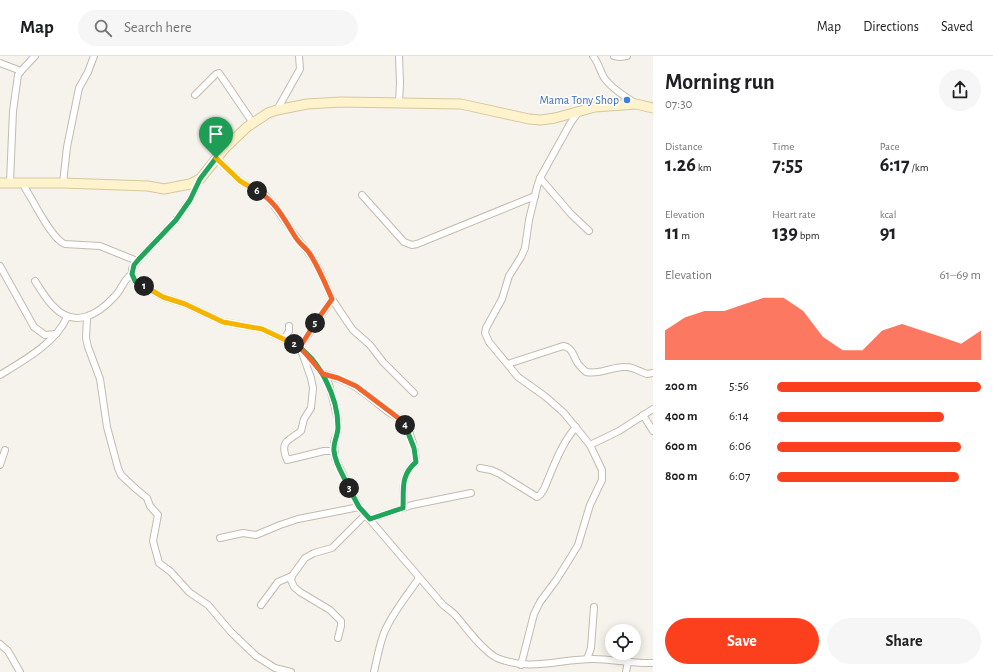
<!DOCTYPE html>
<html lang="en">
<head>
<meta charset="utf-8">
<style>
	:root { --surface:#fff; --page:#f6f6f6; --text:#202124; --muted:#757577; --line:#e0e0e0; --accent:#fc3f1d }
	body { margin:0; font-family:"Alegreya Sans",sans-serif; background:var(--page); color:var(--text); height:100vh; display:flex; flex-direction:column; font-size:15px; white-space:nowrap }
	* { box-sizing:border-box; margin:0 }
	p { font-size:13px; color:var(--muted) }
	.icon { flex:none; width:22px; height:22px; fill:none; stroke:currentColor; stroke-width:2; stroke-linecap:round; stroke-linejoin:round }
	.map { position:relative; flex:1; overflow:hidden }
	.drawer { display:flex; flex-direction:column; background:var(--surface); width:340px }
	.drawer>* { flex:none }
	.tools { position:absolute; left:605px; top:568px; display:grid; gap:8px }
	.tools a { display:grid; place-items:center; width:36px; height:36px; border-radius:50%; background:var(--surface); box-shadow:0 2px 10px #0003; font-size:20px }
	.pin { position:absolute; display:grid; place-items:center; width:34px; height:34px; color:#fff; margin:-41px -17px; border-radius:50% 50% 50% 0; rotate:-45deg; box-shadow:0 0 4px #0007 }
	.pin .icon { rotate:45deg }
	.km { position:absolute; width:20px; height:20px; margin:-10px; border-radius:50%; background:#222; color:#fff; font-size:11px; line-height:20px; text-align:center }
	.round { display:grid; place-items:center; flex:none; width:42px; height:42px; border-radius:21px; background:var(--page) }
	.overview { display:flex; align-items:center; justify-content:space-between; height:68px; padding:0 12px }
	h1 { font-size:22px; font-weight:700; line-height:30px }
	.stats { display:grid; grid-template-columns:repeat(3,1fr); gap:6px; height:68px; padding:4px 12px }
	.stats div { display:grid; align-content:center }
	.stats b { font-size:20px; font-weight:700 }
	.stats small { font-size:11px; font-weight:400 }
	.stats p { font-size:11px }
	.chart { height:112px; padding:8px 12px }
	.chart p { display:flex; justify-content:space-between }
	.chart svg { width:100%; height:72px; margin-top:4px; fill:var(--accent); opacity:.7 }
	.action { display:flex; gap:8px; margin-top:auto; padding:8px 12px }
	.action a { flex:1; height:46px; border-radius:24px; background:var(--accent); color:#fff; font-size:16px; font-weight:700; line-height:46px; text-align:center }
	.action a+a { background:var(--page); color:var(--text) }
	ul { padding:0 12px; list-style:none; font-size:13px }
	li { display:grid; grid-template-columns:64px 48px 1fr; align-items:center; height:30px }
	li i { height:10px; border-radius:5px; background:var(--accent) }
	header { display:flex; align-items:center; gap:24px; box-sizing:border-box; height:56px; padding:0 20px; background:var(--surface); border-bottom:1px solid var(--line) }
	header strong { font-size:19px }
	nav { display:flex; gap:22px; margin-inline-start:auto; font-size:14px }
	.search { width:280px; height:36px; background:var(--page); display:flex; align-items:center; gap:10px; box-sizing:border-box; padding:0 14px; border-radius:22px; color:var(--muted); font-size:15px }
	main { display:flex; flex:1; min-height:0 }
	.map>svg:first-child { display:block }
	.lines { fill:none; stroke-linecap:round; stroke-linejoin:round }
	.street-casing { stroke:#c2bbae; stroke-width:8 }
	.secondary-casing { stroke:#d6c79b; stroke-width:11 }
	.street { stroke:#fff; stroke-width:6 }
	.secondary { stroke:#fff3cd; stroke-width:9 }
	.split-1-casing { stroke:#fff; stroke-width:8 }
	.split-2-casing { stroke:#fff; stroke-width:8 }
	.split-3-casing { stroke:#fff; stroke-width:8 }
	.split-4-casing { stroke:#fff; stroke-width:8 }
	.split-5-casing { stroke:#fff; stroke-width:8 }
	.split-6-casing { stroke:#fff; stroke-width:8 }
	.split-7-casing { stroke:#fff; stroke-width:8 }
	.split-1 { stroke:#22a559; stroke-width:5 }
	.split-2 { stroke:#f5b400; stroke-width:5 }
	.split-3 { stroke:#22a559; stroke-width:5 }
	.split-4 { stroke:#22a559; stroke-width:5 }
	.split-5 { stroke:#f0652b; stroke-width:5 }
	.split-6 { stroke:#f0652b; stroke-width:5 }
	.split-7 { stroke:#f5b400; stroke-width:5 }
	.shop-dot { fill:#3f7fe0; stroke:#fff; stroke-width:1.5 }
	.labels { text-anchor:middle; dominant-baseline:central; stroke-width:3; stroke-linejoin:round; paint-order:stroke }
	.shop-label { font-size:12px; fill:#366cbe; stroke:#fff; text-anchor:end }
</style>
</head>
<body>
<header>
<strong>Map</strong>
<div class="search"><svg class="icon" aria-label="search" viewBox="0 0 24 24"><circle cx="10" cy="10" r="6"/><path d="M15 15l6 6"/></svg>Search here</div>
<nav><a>Map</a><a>Directions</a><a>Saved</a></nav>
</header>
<main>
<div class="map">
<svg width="653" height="616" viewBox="0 0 653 616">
	<rect width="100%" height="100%" fill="#f6f3ec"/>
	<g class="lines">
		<g class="street-casing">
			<g id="street">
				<path d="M593,0C599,7 600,16 605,23C613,34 625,40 636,48"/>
				<path d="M614,0L620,1L627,0"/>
				<path d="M0,7L21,15"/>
				<path d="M195,39L216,18L219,17L253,67"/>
				<path d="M399,47L400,27L399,0"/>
				<path d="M277,54L300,13L299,0"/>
				<path d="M216,102L240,125L265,139L272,147L297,182L311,200L320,215L332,243L348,267L353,274L370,289L383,306L414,337"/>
				<path d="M540,122L571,158L589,175"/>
				<path d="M200,123L190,144L176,164L139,203L132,213V218L135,225L163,241L185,248L223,266L262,273L300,291L305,296L323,318L329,328L338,364V375L334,386L335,402L359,451L443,549C448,553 453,556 457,561C467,573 483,595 497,602C531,616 559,603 593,603C613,603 633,608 653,607"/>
				<path d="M10,126L13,55L18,19L21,15L35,0"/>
				<path d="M24,126L25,132C33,144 52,184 65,188L100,190L137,205"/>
				<path d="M63,127L67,91L79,32L88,16L94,0"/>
				<path d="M362,139L404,186L412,189L417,188L535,140"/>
				<path d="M0,210L34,271L45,279L56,278"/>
				<path d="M35,225C41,234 46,243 53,250C74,273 98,259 115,240C122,233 123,224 132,218"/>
				<path d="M332,243L300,291L311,322L313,332L311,352L304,363L301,375C289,385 279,384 287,404L324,395H334"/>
				<path d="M87,262L86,282L88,291L100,323L107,371L118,412L121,419L136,433L147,442L150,450L158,459L153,485L159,507L171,516L189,536L208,549L231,576L256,600L275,612L291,616"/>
				<path d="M284,283L289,275V270"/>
				<path d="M508,308L563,290C572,291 573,299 577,306C579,310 583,313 586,316C602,319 612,310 626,311C634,311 640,316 647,318L653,317"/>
				<path d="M323,318C353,325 364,337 387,355C392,358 398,361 403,365C410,373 416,395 416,406C400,420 404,433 403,452"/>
				<path d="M0,319C23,305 56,287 67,261"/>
				<path d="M643,359L653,375"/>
				<path d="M590,389L619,375L653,353"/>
				<path d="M0,409L5,394"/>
				<path d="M480,412L491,414L500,418L537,441L540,439L544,433C553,412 561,388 576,371"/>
				<path d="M370,463L412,449L471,437"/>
				<path d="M220,482L243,477L256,479L280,469L298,463L359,451"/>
				<path d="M261,549L278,526L292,520"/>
				<path d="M338,582L341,570V565L330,554L300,536L294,531L291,524L292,520L305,502L314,497L332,492L365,459"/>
				<path d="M0,588L8,595L20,616"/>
				<path d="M587,603L591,592L594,551"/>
				<path d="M521,609L534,558L540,546L557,523L572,499L578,489L590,449L602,424V414L590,389L564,357L546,341L518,321L489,286L485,277L486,272L502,243L509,220L521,201L525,192L529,164L537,131L540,122L570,68L579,55"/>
				<path d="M374,616C377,603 379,590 384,577C392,557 407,540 419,522"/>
				<path d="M626,616L628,605"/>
			</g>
		</g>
		<g class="secondary-casing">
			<path id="secondary" d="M0,127H63L148,130L164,133L190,128L200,123L225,92L247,71L268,57L277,54L307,48L341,46L461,48L529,63L541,64L555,62L595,51L636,48L653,52"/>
		</g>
		<use href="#street" class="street"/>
		<use href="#secondary" class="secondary"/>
	</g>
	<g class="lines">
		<g class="split-1-casing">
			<path id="split-1" d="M144,230L135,225L132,218L134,209L139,203L176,164L190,144L200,123L216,102"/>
		</g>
		<g class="split-2-casing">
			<path id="split-2" d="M144,230L163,241L185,248L223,266L262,273L294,288"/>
		</g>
		<g class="split-3-casing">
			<path id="split-3" d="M294,288C320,303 338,342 338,371C338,380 333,386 334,395C335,408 344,420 349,432"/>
		</g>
		<g class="split-4-casing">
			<path id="split-4" d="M349,432L359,451L370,463L403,452C404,433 400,420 416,406L414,392L405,369"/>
		</g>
		<g class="split-5-casing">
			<path id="split-5" d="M315,267L300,291L323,318L338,322L356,330L401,364L405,369"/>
		</g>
		<g class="split-6-casing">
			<path id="split-6" d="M257,135C276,145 285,165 296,182C300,188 306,192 310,198C319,212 325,227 332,243L315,267"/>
		</g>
		<g class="split-7-casing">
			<path id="split-7" d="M216,102L240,125L257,135"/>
		</g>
		<use href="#split-1" class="split-1"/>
		<use href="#split-2" class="split-2"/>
		<use href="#split-3" class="split-3"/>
		<use href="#split-4" class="split-4"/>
		<use href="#split-5" class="split-5"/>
		<use href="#split-6" class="split-6"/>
		<use href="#split-7" class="split-7"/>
	</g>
	<circle class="shop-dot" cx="627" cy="44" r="4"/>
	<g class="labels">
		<g class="shop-label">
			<text x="619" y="44">Mama Tony Shop</text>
		</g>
	</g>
</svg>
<div class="tools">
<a><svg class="icon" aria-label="locate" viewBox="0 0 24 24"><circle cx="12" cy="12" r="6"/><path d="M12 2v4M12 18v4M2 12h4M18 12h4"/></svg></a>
</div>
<div class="pin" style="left:216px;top:102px;background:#1e9e55"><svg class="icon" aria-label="arrive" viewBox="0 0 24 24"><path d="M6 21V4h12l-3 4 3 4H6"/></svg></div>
<b class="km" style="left:144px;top:230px">1</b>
<b class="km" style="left:294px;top:288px">2</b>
<b class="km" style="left:349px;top:432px">3</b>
<b class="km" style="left:405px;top:369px">4</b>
<b class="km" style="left:315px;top:267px">5</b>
<b class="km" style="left:257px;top:135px">6</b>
</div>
<section class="drawer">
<div class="overview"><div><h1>Morning run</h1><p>07:30</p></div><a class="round"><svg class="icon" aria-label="share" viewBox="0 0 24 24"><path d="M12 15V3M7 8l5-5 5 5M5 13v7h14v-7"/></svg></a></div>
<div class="stats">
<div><p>Distance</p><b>1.26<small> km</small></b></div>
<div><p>Time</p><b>7:55</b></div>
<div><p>Pace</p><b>6:17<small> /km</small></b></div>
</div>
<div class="stats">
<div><p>Elevation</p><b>11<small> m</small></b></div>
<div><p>Heart rate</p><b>139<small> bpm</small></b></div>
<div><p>kcal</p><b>91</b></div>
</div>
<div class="chart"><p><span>Elevation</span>61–69 m</p>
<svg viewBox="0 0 160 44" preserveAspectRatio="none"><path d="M0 44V26L10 18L20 14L30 14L40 10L50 6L60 6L70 14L80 30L90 38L100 38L110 26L120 22L130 26L140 30L150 34L160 26V44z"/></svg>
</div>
<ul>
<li><b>200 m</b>5:56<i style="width:100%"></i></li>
<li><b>400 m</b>6:14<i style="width:82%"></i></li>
<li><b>600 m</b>6:06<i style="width:90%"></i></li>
<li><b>800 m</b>6:07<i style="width:89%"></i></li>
</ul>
<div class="action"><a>Save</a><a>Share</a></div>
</section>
</main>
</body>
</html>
